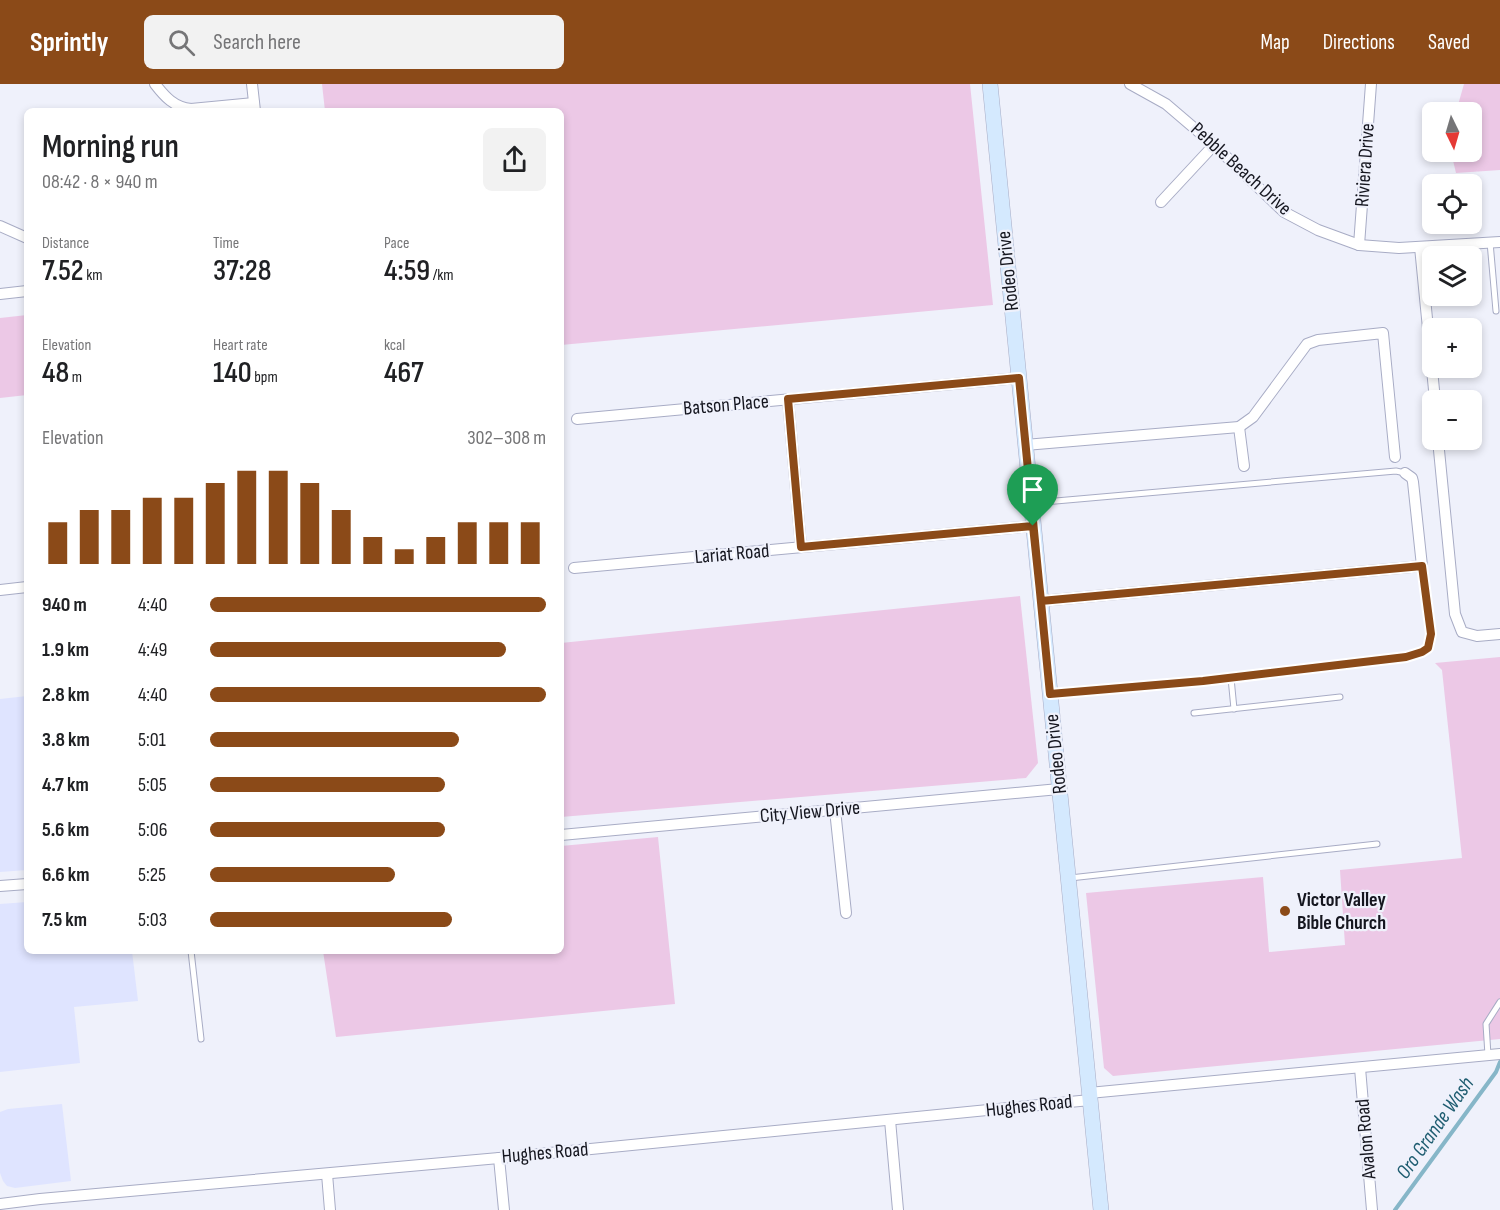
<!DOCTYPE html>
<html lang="en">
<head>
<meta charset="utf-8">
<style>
	:root { --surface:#fff; --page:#f2f2f2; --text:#202124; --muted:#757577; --accent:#8b4a18 }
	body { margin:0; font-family:"Sofia Sans Condensed",sans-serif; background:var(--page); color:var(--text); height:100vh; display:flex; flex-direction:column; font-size:22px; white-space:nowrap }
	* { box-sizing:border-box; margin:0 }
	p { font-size:20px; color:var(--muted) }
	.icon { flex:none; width:33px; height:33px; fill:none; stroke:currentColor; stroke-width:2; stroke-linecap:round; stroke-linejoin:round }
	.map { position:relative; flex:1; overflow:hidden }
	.sheet { position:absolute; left:24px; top:24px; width:540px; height:846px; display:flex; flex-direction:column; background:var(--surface); border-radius:9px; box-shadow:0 3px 9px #0003 }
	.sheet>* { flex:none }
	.needle { width:39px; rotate:175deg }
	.fabs { position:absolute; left:1422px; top:18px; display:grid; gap:12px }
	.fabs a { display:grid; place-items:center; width:60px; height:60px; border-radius:9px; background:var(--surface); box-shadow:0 3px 9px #0003; font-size:30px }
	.pin { position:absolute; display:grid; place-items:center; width:51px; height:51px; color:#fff; margin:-62px -26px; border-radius:50% 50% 50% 0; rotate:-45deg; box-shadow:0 0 6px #0007 }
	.pin .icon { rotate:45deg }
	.round { display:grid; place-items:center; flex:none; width:63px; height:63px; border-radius:9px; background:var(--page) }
	.headline { display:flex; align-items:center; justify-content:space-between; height:102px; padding:0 18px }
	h1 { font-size:33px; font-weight:600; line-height:45px }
	.stats { display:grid; grid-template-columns:repeat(3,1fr); gap:9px; height:102px; padding:6px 18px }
	.stats div { display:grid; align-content:center }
	.stats b { font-size:30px; font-weight:600 }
	.stats small { font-size:16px; font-weight:400 }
	.stats p { font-size:16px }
	.chart { height:168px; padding:12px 18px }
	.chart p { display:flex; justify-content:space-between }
	.chart svg { width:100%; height:108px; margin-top:6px; stroke:var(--accent); stroke-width:6 }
	ul { padding:0 18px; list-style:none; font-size:20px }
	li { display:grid; grid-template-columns:96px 72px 1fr; align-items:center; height:45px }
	li i { height:15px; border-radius:8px; background:var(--accent) }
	header { display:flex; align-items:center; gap:36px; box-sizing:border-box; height:84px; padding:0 30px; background:var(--accent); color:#fff }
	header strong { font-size:28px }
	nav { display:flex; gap:33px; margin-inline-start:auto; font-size:21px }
	.search { width:420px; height:54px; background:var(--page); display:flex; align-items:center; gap:15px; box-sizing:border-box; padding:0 21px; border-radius:9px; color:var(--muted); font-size:22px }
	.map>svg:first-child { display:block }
	.built { fill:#dfe4ff }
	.green { fill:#ecc8e6 }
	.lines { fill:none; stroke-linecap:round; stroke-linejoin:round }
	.stream { stroke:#86b6c8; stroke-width:4 }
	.lane-casing { stroke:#a8acc5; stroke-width:7 }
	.street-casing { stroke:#a8acc5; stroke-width:12 }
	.secondary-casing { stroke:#a8acc5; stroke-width:16 }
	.lane { stroke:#fff; stroke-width:5 }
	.street { stroke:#fff; stroke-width:10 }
	.secondary { stroke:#d4e9fe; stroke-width:15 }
	.route-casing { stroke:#fff; stroke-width:12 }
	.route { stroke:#8b4a18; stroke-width:8 }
	.poi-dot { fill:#8b4a18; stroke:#eff1fb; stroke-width:2 }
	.labels { text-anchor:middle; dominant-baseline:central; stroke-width:4.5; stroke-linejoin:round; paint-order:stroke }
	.street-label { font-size:20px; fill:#15161f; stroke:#eff1fb }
	.poi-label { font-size:20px; font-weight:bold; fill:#15161f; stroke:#eff1fb; text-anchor:start }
	.water-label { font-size:21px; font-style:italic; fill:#1f5d71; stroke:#eff1fb }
</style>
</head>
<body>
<header>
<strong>Sprintly</strong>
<div class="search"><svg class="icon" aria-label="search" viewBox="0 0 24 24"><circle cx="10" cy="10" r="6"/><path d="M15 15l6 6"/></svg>Search here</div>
<nav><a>Map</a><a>Directions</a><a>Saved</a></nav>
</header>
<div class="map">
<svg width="1500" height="1126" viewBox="0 0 1500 1126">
	<rect width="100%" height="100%" fill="#eff1fb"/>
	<g class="built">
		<path d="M27,612V786L0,788V615Z"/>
		<path d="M27,818V867H132L138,917L74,923L80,979L0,988V820Z"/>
		<path d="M62,1020L71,1097L15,1104L7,1102L3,1097L0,1089V1028L8,1025Z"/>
	</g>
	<g class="green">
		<path d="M322,0H970L993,221L561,261V27H325Z"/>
		<path d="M1464,0H1500V86L1456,89L1451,68H1472V28H1456Z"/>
		<path d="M27,231V311L0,314V234Z"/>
		<path d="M1020,512L1038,679L1026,694L561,733V559Z"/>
		<path d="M1500,573V955L1113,992L1104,984L1086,809L1263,793L1269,868L1345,861L1340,786L1462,774L1442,586L1435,579Z"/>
		<path d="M658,753L675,920L336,953L323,867H561V762Z"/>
	</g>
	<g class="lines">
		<path class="stream" d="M1395,1126L1496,988L1500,978"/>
		<g class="lane-casing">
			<g id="lane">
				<path d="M1490,158L1496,227"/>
				<path d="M1033,419L1396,387L1405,389"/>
				<path d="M1231,594L1234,625"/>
				<path d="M1052,610L1203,597L1406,573L1422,569L1428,564L1431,550L1422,482"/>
				<path d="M1194,629L1340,613"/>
				<path d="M1070,794L1377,760"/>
				<path d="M191,867L201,955"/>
				<path d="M1488,971L1486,940L1500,918"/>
			</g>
		</g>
		<g class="street-casing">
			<g id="street">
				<path d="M155,0C165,13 174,23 191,25L254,19"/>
				<path d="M252,0L255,27"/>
				<path d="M1130,0L1166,20L1214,61L1284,128L1318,146L1359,161L1399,164L1500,158"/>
				<path d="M1161,118L1214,61"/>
				<path d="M0,142L27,154"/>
				<path d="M1359,161L1371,0"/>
				<path d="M1420,163L1435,316"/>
				<path d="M0,210L27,207"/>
				<path d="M788,315L801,463"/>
				<path d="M577,335L1019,294"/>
				<path d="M1239,343L1244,382"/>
				<path d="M1438,356L1455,530L1462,548L1477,552L1500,550"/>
				<path d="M1025,361L1239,343L1253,333L1307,260L1318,256L1383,249L1395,373"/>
				<path d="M574,484L1033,442"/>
				<path d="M0,506L27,503"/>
				<path d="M1041,517L1422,482L1413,398L1412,394L1405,389"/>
				<path d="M835,726L846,829"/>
				<path d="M561,751L1059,705"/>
				<path d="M0,802L27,800"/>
				<path d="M1360,984L1372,1126"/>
				<path d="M1089,1009L1500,970"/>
				<path d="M890,1036L898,1126"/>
				<path d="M499,1074L504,1126"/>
				<path d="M327,1090L330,1126"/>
				<path d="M0,1120L40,1115L499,1074L1090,1016"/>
			</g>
		</g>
		<g class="secondary-casing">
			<path id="secondary" d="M990,0L1101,1126"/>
		</g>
		<use href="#lane" class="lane"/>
		<use href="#street" class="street"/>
		<use href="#secondary" class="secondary"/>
	</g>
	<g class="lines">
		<g class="route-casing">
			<path id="route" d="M1033,442L801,463L788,315L1019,294C1029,399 1040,504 1050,610L1203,597L1406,573L1422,568L1428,564L1431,550L1422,482L1041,517L1033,442"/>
		</g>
		<use href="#route" class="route"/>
	</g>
	<circle class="poi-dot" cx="1285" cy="827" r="6"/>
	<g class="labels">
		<g class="street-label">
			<text transform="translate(1365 81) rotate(-86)">Riviera Drive</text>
			<text transform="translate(1241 85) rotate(42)">Pebble Beach Drive</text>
			<text transform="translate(1008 187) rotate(-96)">Rodeo Drive</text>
			<text transform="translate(726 321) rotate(-5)">Batson Place</text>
			<text transform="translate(732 470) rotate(-5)">Lariat Road</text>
			<text transform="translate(1056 670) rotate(-96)">Rodeo Drive</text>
			<text transform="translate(810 728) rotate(-5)">City View Drive</text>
			<text transform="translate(1029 1022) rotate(-6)">Hughes Road</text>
			<text transform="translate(1366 1055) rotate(-95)">Avalon Road</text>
			<text transform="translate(545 1069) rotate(-5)">Hughes Road</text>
		</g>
		<g class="poi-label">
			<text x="1297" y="816">Victor Valley<tspan x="1297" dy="23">Bible Church</tspan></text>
		</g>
		<g class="water-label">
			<text transform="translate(1435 1044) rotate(-55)">Oro Grande Wash</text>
		</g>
	</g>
</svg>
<div class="fabs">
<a><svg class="needle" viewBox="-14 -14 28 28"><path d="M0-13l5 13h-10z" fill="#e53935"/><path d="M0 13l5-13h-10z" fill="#757577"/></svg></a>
<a><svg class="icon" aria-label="locate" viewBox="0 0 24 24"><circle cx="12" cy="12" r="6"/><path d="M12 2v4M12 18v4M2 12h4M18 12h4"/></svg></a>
<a><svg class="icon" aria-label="layers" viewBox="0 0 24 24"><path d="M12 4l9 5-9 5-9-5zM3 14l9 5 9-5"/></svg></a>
<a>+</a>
<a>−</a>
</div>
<div class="pin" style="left:1033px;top:442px;background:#1e9e55"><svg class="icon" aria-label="arrive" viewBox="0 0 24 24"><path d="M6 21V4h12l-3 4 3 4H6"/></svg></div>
<section class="sheet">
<div class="headline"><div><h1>Morning run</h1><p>08:42 · 8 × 940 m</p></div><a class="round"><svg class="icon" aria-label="share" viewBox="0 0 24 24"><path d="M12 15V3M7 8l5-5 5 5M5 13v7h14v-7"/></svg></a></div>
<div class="stats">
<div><p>Distance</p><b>7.52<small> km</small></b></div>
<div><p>Time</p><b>37:28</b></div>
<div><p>Pace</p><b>4:59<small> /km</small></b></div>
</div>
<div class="stats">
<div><p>Elevation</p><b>48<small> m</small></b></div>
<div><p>Heart rate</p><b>140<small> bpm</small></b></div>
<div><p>kcal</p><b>467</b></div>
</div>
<div class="chart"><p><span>Elevation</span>302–308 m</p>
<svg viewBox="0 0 160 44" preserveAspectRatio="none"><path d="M5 44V27M15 44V22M25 44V22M35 44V17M45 44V17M55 44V11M65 44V6M75 44V6M85 44V11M95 44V22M105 44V33M115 44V38M125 44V33M135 44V27M145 44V27M155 44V27"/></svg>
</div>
<ul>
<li><b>940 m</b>4:40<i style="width:100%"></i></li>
<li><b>1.9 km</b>4:49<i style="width:88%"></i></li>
<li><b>2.8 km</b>4:40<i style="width:100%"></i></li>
<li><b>3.8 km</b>5:01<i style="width:74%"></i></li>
<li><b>4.7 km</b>5:05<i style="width:70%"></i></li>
<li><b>5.6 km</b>5:06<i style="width:70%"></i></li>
<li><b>6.6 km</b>5:25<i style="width:55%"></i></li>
<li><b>7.5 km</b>5:03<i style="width:72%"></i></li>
</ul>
</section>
</div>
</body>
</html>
